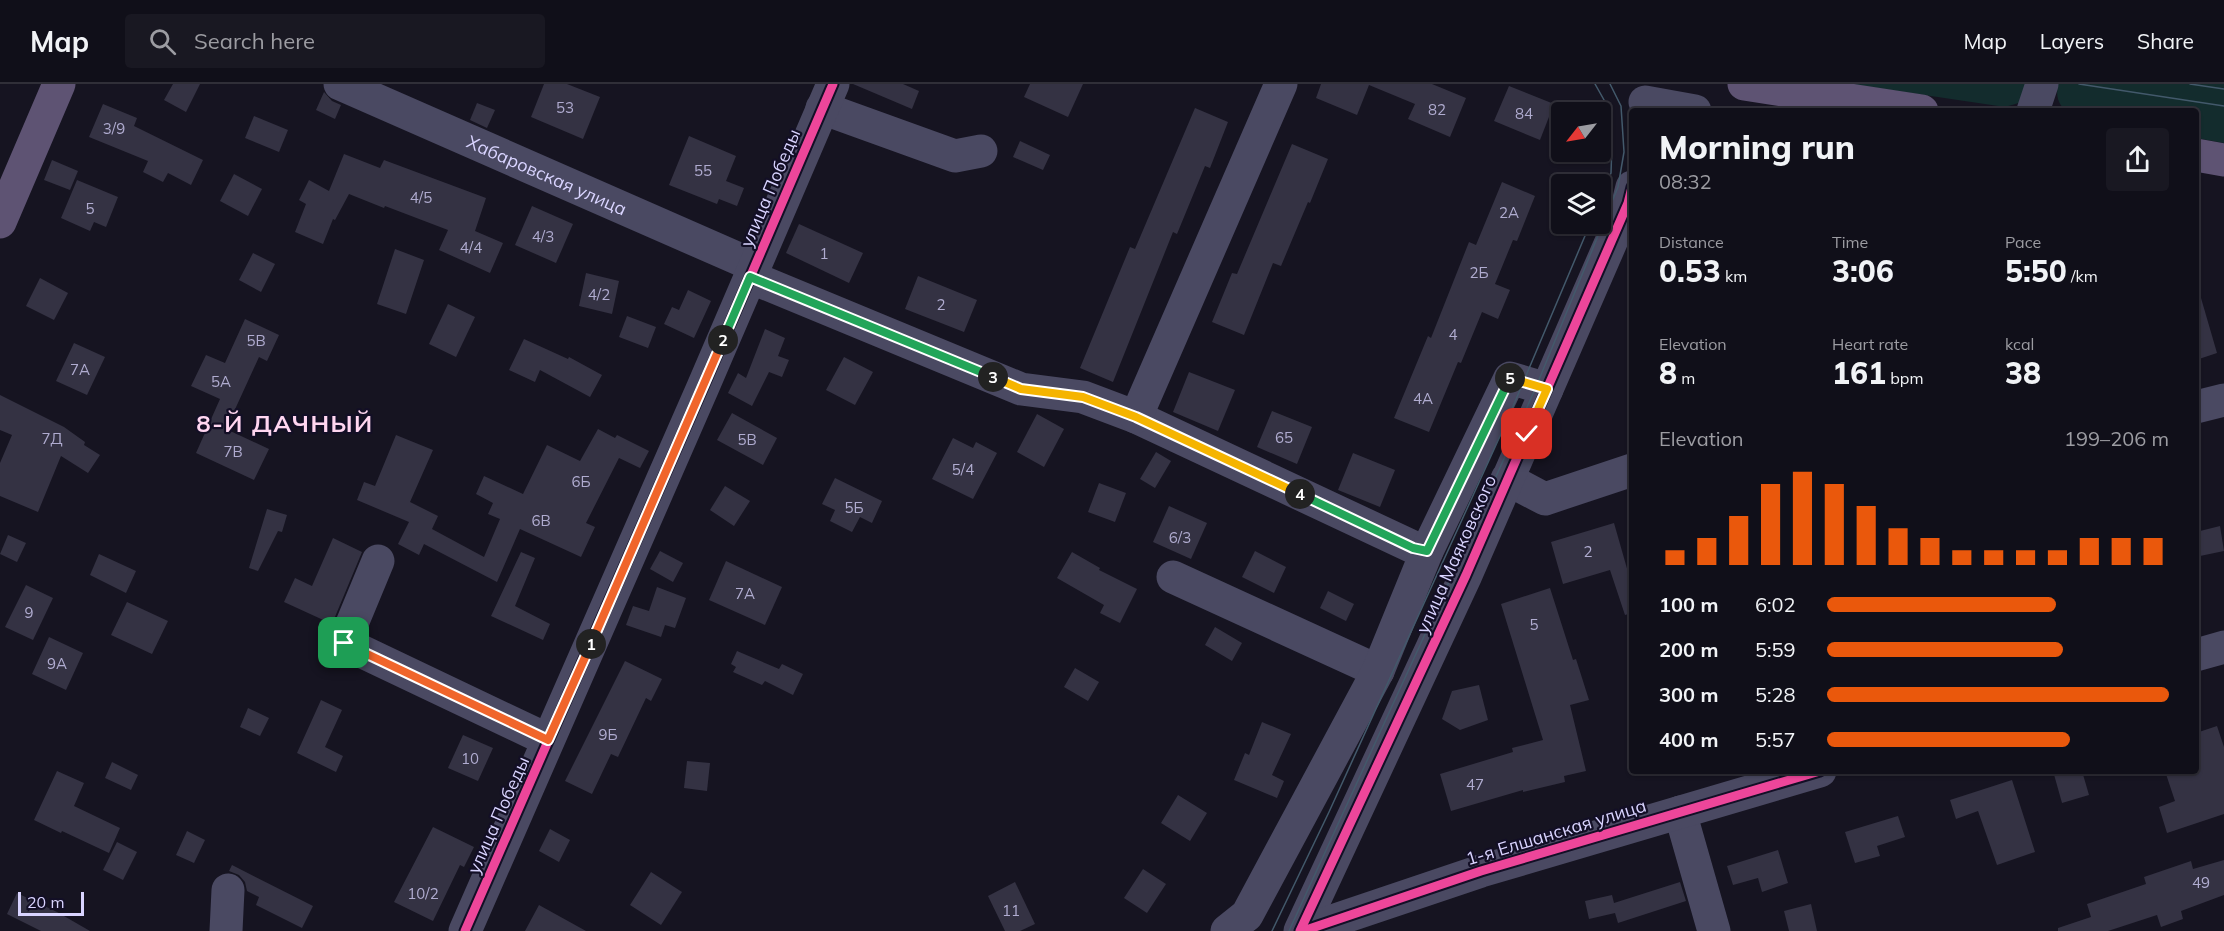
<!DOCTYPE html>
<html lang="en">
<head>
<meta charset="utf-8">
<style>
	:root { --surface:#100f19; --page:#191822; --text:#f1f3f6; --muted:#9c9ca2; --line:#302f38; --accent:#ea580c }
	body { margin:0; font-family:Mulish,sans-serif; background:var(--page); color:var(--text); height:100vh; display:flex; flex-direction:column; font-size:22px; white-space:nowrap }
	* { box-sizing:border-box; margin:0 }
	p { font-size:20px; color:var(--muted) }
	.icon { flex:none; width:33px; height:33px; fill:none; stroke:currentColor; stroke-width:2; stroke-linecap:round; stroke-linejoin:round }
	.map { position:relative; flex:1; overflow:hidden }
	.side { position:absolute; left:1629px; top:24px; width:570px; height:666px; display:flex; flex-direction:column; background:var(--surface); border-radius:6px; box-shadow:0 2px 4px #0004,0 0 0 2px var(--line) }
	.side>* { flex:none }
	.needle { width:39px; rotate:239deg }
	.buttons { position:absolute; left:1551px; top:18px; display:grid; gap:12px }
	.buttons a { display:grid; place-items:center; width:60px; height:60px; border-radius:6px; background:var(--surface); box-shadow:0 2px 4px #0004,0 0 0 2px var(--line); font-size:30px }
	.scale { position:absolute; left:18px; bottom:15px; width:66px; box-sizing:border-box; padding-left:6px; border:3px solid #d9d4ff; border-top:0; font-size:16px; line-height:21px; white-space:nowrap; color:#d9d4ff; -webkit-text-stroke:4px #130f26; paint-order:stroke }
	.pin { position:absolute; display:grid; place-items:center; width:51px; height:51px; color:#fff; margin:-26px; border-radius:12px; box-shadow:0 3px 9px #0006 }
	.km { position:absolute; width:30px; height:30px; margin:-15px; border-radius:50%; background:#222; color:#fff; font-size:16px; line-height:30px; text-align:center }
	.round { display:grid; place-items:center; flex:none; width:63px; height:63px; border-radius:6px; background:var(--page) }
	.overview { display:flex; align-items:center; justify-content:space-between; height:102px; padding:0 30px }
	h1 { font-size:33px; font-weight:800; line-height:45px }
	.stats { display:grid; grid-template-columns:repeat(3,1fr); gap:9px; height:102px; padding:6px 30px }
	.stats div { display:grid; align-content:center }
	.stats b { font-size:30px; font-weight:800 }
	.stats small { font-size:16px; font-weight:400 }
	.stats p { font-size:16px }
	.chart { height:168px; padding:12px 30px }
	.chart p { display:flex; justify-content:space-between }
	.chart svg { width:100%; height:108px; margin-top:6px; stroke:var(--accent); stroke-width:6 }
	ul { padding:0 30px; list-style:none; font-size:20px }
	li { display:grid; grid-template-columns:96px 72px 1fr; align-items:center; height:45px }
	li i { height:15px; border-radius:8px; background:var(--accent) }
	header { display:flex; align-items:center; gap:36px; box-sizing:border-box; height:84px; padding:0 30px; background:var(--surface); border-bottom:2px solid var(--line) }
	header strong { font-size:28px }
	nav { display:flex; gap:33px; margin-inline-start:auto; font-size:21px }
	.search { width:420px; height:54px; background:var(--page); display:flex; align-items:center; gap:15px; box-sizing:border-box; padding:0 21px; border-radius:6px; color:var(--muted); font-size:22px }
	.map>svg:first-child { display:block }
	.green { fill:#132c2d }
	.building { fill:#343243 }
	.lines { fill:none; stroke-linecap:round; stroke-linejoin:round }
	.minor { stroke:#4a4962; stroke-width:33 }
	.major { stroke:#5e5373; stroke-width:33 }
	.tram { stroke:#43596b; stroke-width:1.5 }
	.cycleway-casing { stroke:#130f26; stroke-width:13 }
	.cycleway { stroke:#ed469a; stroke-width:9 }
	.split-1-casing { stroke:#fff; stroke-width:12 }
	.split-2-casing { stroke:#fff; stroke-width:12 }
	.split-3-casing { stroke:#fff; stroke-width:12 }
	.split-4-casing { stroke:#fff; stroke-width:12 }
	.split-5-casing { stroke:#fff; stroke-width:12 }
	.split-6-casing { stroke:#fff; stroke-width:12 }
	.split-1 { stroke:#f0652b; stroke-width:8 }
	.split-2 { stroke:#f0652b; stroke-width:8 }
	.split-3 { stroke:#22a559; stroke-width:8 }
	.split-4 { stroke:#f5b400; stroke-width:8 }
	.split-5 { stroke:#22a559; stroke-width:8 }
	.split-6 { stroke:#f5b400; stroke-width:8 }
	.labels { text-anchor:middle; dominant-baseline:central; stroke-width:4.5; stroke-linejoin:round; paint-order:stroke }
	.number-label { font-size:15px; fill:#b0acd0 }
	.street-label { font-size:18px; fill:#d9d4ff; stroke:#130f26 }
	.district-label { font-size:24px; font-weight:bold; letter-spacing:1.5px; fill:#ffd6f0; stroke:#130f26 }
</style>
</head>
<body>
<header>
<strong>Map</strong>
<div class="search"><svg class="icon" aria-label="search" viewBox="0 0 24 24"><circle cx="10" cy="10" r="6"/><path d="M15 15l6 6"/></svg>Search here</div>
<nav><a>Map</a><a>Layers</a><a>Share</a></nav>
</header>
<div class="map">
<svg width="2224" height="847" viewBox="0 0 2224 847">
	<rect width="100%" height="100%" fill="#161421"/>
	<g class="green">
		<path d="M1850,0H2033L2022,18L2005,23Z"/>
		<path d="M2058,0H2224V59L2196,54V27H2067C2057,20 2056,11 2058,0Z"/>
	</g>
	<g class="building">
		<path d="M173,0H200L186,28L164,16Z"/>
		<path d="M544,0H567L600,13L583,55L531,33Z"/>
		<path d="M853,0H903L919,7L912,25Z"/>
		<path d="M1030,0H1083L1068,33L1024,13Z"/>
		<path d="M1321,0H1432L1466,14L1450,53L1408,35L1415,20L1369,1L1357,31L1316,14Z"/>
		<path d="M1509,2L1554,20L1540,56L1494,37Z"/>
		<path d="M324,8L332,17L341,21L335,35L316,26Z"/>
		<path d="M477,19L495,26L487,44L470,36Z"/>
		<path d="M103,20L137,34L134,42L203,76L191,101L168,89L163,98L143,88L148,77L89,53Z"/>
		<path d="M1195,24L1228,38L1210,84L1205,82L1177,150L1173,148L1113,298L1080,284L1130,163L1135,165Z"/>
		<path d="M254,32L288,46L279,68L245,54Z"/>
		<path d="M689,52L736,72L726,97L744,104L737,122L719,115L717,120L669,101Z"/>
		<path d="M1020,57L1050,71L1043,86L1013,73Z"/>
		<path d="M1292,60L1328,75L1310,119L1308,118L1281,182L1273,179L1244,251L1212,238L1232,189L1237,190Z"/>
		<path d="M344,70L380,84L384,76L486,114L475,147L503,159L490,189L439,166L448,146L385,122L384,124L349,110L335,136L333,135L323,160L295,148L306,120L299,116L309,96L329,107Z"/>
		<path d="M52,76L78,87L70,106L44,96Z"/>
		<path d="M234,90L262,105L248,132L220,117Z"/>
		<path d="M77,96L118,113L106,143L94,138L90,147L61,134Z"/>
		<path d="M1502,98L1535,112L1517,157L1513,156L1495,200L1510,206L1498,235L1482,228L1461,279L1458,278L1429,348L1394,334L1428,252L1431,254L1469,158L1476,161Z"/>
		<path d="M532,122L573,140L556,179L515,161Z"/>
		<path d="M799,140L863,169L849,199L786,169Z"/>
		<path d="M395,165L424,176L406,230L377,220Z"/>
		<path d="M253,169L275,180L261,208L239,196Z"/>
		<path d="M586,189L619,197L612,230L579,222Z"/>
		<path d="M918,192L977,216L964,248L905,225Z"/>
		<path d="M40,194L68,209L54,236L26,222Z"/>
		<path d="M688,206L711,217L694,254L664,240L672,223L679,226Z"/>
		<path d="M2196,214H2201L2217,269L2196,276Z"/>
		<path d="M448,220L475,233L456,273L429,260Z"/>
		<path d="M627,232L656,243L648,264L619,253Z"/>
		<path d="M245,235L279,251L267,277L259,273L226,345L269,365L254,396L196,369L220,315L191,302L206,271L225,279Z"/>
		<path d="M765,245L785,254L778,272L789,276L782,293L769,288L752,322L728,309L738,289L746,294Z"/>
		<path d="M524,255L568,275L569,273L602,291L590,313L540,286L535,298L509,286Z"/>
		<path d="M74,259L105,273L87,311L56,297Z"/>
		<path d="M844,273L873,288L855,321L826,306Z"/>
		<path d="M1189,288L1235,306L1218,347L1173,328Z"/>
		<path d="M0,311L64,343L85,358L84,361L100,371L88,389L61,372L38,428L0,412V379L12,351L0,346Z"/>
		<path d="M1272,327L1312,343L1297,380L1257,363Z"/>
		<path d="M732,329L777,354L763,381L717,356Z"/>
		<path d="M1037,330L1064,345L1044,383L1017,368Z"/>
		<path d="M598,345L615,354L617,351L649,367L640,384L619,374L586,439L595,443L581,473L520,445L497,498L424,460L419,471L398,460L409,438L357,416L364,398L375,402L396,351L433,366L410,418L438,432L432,445L484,473L500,435L488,430L493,419L476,410L484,392L523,410L547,361L580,377Z"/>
		<path d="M953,354L973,364L976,358L997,369L973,415L932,395Z"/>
		<path d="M1156,368L1171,377L1155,404L1140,395Z"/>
		<path d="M1353,369L1395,386L1380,423L1338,406Z"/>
		<path d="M835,394L882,417L872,439L860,433L852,448L830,437L835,426L822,420Z"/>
		<path d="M1099,399L1126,409L1115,438L1088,428Z"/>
		<path d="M725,402L750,417L734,442L710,426Z"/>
		<path d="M1169,422L1207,439L1191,475L1153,458Z"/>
		<path d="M267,425L287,431L282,448L278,447L258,487L249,484Z"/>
		<path d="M1614,439L1632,502V529L1625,531L1610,486L1563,500L1551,458Z"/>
		<path d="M2220,442L2224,467L2200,472L2196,448Z"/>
		<path d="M8,451L26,459L17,478L0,470Z"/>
		<path d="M333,454L362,468L332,540L284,518L295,494L312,502Z"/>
		<path d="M660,467L683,479L673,498L650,485Z"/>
		<path d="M1255,467L1286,483L1274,509L1242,493Z"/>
		<path d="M521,468L535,474L515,522L550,540L543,556L491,532Z"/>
		<path d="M1072,468L1100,484L1099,486L1137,505L1120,539L1100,529L1104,521L1057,494Z"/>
		<path d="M99,470L136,487L126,509L90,491Z"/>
		<path d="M726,477L782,503L765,541L709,516Z"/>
		<path d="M26,501L53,514L33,556L5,543Z"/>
		<path d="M657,503L686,514L675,544L665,541L661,553L626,541L633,522L649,527Z"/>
		<path d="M1550,504L1573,576L1576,575L1589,616L1570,621L1586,687L1564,692L1565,698L1523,708V706L1451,727L1440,690L1513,668L1512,664L1543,656L1501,520Z"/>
		<path d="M1328,507L1354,520L1346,537L1320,524Z"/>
		<path d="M127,518L168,537L152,570L111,551Z"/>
		<path d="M1215,543L1242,559L1232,577L1205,561Z"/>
		<path d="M49,553L83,569L66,606L32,590Z"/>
		<path d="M737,567L779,585L782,580L803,590L793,611L765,597L762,601L733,588L736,583L731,580Z"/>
		<path d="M625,577L662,595L651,617L646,614L618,673L611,670L592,710L565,697Z"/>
		<path d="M1075,584L1099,598L1088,617L1064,603Z"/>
		<path d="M1479,601L1488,636L1460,646L1442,635L1452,607Z"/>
		<path d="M321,616L342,626L325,663L343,672L336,688L297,669Z"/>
		<path d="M248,624L269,634L260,652L240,643Z"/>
		<path d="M1262,638L1291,650L1272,691L1284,697L1277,714L1234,696L1245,669L1249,671Z"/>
		<path d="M2217,642L2224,663V730L2167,749L2159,723L2175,717L2165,687H2196V649Z"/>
		<path d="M463,651L493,664L478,697L448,684Z"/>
		<path d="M687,677L710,679L707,707L684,704Z"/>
		<path d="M112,678L138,691L131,706L105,694Z"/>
		<path d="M57,687L84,699L74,722L120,744L109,769L62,747L61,749L34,736Z"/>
		<path d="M2053,687H2082L2089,711L2062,719Z"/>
		<path d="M2012,696L2035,768L1997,781L1978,727L1956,735L1950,716Z"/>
		<path d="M1178,711L1207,729L1190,757L1161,739Z"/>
		<path d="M1898,732L1905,753L1877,762L1880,772L1855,779L1845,748Z"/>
		<path d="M433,743L474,763L464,783L460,781L433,837L394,818Z"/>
		<path d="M550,745L570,756L559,778L539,767Z"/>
		<path d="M187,747L205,756L194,779L176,771Z"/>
		<path d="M117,758L137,768L123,796L103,786Z"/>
		<path d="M1778,766L1788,799L1762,808L1758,794L1733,801L1727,782Z"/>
		<path d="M2224,776V811L2181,827L2183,835L2161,843L2157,831L2108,847H2058V844L2091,833L2087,820L2146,800L2144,793L2191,777L2193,785Z"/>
		<path d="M232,781L313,822L302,844L256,821L259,813L247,807L245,798L239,791L229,787Z"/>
		<path d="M1143,785L1166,800L1147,829L1124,814Z"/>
		<path d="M651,788L682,808L661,841L630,821Z"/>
		<path d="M1015,798L1035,840L1020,847H1005L988,812Z"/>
		<path d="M1680,798L1686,817L1618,839L1615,829L1589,835L1585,817L1612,811L1614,819Z"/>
		<path d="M17,809L57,828L90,847H41L7,830Z"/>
		<path d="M1811,820L1817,847H1789L1784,827Z"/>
		<path d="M539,821L586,847H525Z"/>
	</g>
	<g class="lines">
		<g class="minor">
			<path id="s1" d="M340,0L755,182"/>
			<path d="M1645,18L1695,27"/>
			<path d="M822,24L955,72L981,67"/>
			<path d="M2033,27L2042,0"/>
			<path d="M750,193L1021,305L1083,313L1136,333L1413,463L1427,467"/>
			<path d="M2196,323L2224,316"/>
			<path d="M1136,333L1281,0"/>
			<path d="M1507,395L1545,415L1632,386"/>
			<path d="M378,477L344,559L548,656"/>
			<path d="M1173,493L1378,587"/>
			<path d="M2196,571L2224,563"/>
			<path d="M1680,728L1714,847"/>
			<path d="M226,847L228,806"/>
			<path d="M465,847L703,303L833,0"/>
			<path d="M1227,847L1247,831L1378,587L1427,467L1510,294L1547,305"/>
			<path d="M1300,847L1466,491L1628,119L1632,103"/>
			<path d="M1303,847L1481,787L1820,687"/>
		</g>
		<g class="major">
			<path d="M1744,0L1922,27"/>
			<path d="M2196,71L2224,76"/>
			<path d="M0,138L59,0"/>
		</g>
		<g class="tram">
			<path d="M1595,0L1608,23L1612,60L1611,89L1600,115"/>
			<path d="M2079,0L2224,22"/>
			<path d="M2190,0L2224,5"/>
			<path d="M1272,847L1329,728L1506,339L1590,140"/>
			<path d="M1289,847L1448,500L1536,303L1618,103L1624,68L1621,22L1610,0"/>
		</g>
		<g class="cycleway-casing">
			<g id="cycleway">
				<path d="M465,847L703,303L833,0"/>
				<path d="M1300,847L1466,491L1628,119L1632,103"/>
				<path d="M1303,847L1481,787L1820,687"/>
			</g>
		</g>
		<use href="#cycleway" class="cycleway"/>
	</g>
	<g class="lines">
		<g class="split-1-casing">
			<path id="split-1" d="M344,559L548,656L591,560"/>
		</g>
		<g class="split-2-casing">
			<path id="split-2" d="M591,560L723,256"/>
		</g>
		<g class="split-3-casing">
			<path id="split-3" d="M723,256L750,193L993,293"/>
		</g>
		<g class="split-4-casing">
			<path id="split-4" d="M993,293L1021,305L1083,313L1136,333L1300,410"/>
		</g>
		<g class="split-5-casing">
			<path id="split-5" d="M1300,410L1413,464L1427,467L1510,294"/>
		</g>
		<g class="split-6-casing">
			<path id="split-6" d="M1510,294L1547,305L1527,350"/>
		</g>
		<use href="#split-1" class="split-1"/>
		<use href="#split-2" class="split-2"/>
		<use href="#split-3" class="split-3"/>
		<use href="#split-4" class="split-4"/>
		<use href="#split-5" class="split-5"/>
		<use href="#split-6" class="split-6"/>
	</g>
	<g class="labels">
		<g class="number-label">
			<text x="565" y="23">53</text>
			<text x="1437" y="25">82</text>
			<text x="1524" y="29">84</text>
			<text x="114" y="44">3/9</text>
			<text x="703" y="86">55</text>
			<text x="421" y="113">4/5</text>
			<text x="90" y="124">5</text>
			<text x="1509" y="128">2А</text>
			<text x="543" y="152">4/3</text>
			<text x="471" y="163">4/4</text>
			<text x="824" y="169">1</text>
			<text x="1479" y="188">2Б</text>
			<text x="599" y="210">4/2</text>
			<text x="941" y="220">2</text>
			<text x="1453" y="250">4</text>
			<text x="256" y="256">5В</text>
			<text x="80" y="285">7А</text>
			<text x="221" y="297">5А</text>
			<text x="1423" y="314">4А</text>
			<text x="1284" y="353">65</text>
			<text x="52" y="354">7Д</text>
			<text x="747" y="355">5В</text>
			<text x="233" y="367">7В</text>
			<text x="963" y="385">5/4</text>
			<text x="581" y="397">6Б</text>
			<text x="854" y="423">5Б</text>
			<text x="541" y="436">6В</text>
			<text x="1180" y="453">6/3</text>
			<text x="1588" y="467">2</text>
			<text x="745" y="509">7А</text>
			<text x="29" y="528">9</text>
			<text x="1534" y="540">5</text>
			<text x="57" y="579">9А</text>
			<text x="608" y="650">9Б</text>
			<text x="470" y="674">10</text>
			<text x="1475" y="700">47</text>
			<text x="2201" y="798">49</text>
			<text x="423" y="809">10/2</text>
			<text x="1011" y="826">11</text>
		</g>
		<g class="street-label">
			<text stroke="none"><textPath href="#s1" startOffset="226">Хабаровская улица</textPath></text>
			<text transform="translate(770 104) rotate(-67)">улица Победы</text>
			<text transform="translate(1456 470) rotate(-66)">улица Маяковского</text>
			<text transform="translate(498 731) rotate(-66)">улица Победы</text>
			<text transform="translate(1556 748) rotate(-17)">1-я Елшанская улица</text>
		</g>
		<g class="district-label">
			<text x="285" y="339">8-Й ДАЧНЫЙ</text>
		</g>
	</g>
</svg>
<div class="buttons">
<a><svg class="needle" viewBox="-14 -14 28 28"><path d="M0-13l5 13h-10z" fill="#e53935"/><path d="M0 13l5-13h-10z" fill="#9c9ca2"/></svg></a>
<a><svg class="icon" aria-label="layers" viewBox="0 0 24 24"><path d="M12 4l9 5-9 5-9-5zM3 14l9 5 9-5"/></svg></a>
</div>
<div class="scale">20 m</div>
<div class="pin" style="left:344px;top:559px;background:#1e9e55"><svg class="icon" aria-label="arrive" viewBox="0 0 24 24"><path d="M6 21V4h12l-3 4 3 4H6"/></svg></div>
<div class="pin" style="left:1527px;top:350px;background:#d93025"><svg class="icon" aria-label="check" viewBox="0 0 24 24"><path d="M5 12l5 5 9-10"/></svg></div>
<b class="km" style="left:591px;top:560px">1</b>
<b class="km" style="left:723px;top:256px">2</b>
<b class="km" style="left:993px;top:293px">3</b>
<b class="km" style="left:1300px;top:410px">4</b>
<b class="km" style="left:1510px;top:294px">5</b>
<section class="side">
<div class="overview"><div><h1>Morning run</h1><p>08:32</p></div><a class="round"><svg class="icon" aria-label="share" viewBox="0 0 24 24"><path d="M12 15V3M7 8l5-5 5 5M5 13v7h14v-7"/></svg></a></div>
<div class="stats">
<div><p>Distance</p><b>0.53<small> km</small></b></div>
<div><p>Time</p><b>3:06</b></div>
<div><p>Pace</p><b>5:50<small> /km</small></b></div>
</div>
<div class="stats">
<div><p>Elevation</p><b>8<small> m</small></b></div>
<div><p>Heart rate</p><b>161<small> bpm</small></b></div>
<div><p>kcal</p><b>38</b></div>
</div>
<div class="chart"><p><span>Elevation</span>199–206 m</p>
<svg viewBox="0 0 160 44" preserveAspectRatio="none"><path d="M5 44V38M15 44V33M25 44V24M35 44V11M45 44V6M55 44V11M65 44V20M75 44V29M85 44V33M95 44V38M105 44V38M115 44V38M125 44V38M135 44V33M145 44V33M155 44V33"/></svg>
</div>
<ul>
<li><b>100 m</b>6:02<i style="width:67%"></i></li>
<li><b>200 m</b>5:59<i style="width:69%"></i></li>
<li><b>300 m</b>5:28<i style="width:100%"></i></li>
<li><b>400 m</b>5:57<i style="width:71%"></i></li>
</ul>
</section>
</div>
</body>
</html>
